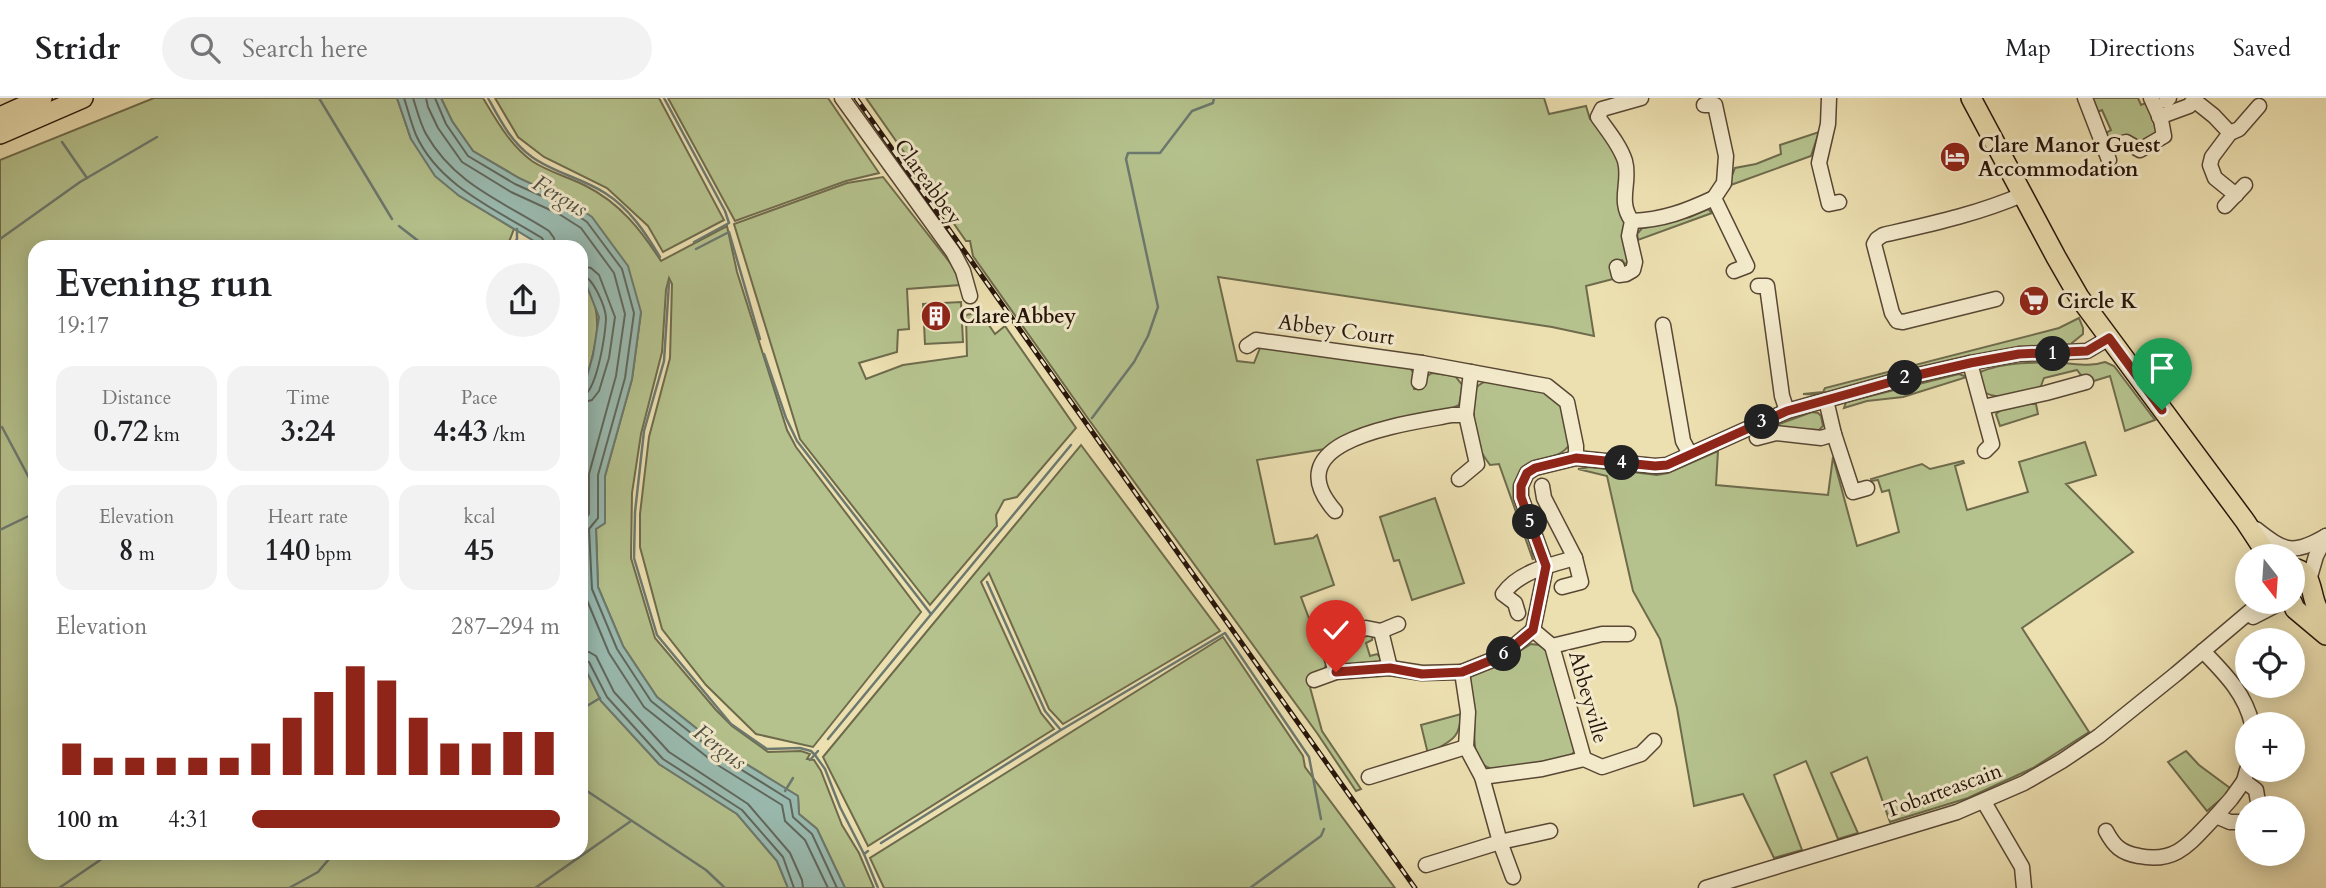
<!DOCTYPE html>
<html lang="en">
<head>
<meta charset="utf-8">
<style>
	:root { --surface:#fff; --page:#f2f2f2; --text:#202124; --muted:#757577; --line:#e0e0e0; --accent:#8f2418 }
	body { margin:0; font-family:Cardo,serif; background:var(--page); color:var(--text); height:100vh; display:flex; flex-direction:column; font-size:26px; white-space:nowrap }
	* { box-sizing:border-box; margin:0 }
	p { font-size:23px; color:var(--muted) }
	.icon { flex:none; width:38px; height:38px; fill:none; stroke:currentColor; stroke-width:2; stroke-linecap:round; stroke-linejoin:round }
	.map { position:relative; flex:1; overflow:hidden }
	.details { position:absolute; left:28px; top:142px; width:560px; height:620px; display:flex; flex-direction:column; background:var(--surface); border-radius:21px; box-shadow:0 4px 18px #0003 }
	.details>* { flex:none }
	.needle { width:46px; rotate:163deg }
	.tools { position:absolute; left:2235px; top:446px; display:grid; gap:14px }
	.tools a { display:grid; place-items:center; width:70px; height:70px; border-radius:50%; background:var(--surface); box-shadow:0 4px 18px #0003; font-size:35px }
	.pin { position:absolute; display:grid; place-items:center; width:60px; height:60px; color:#fff; margin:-72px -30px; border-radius:50% 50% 50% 0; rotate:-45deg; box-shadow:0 0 7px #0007 }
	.pin .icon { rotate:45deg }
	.km { position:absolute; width:35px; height:35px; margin:-18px; border-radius:50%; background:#222; color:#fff; font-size:19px; line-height:35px; text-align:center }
	.round { display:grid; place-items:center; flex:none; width:74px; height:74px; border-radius:37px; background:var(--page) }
	.head { display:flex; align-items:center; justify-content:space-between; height:119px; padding:0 28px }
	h1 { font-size:38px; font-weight:700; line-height:52px }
	.metrics { display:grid; grid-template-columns:repeat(3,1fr); gap:10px; height:119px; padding:7px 28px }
	.metrics div { display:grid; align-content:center; border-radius:18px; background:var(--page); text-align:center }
	.metrics b { font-size:30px; font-weight:700 }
	.metrics small { font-size:19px; font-weight:400 }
	.metrics p { font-size:19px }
	.chart { height:196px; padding:14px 28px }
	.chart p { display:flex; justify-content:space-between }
	.chart svg { width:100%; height:126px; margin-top:7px; stroke:var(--accent); stroke-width:6 }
	ul { padding:0 28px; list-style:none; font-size:23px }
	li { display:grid; grid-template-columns:112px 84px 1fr; align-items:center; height:52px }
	li i { height:18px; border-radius:9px; background:var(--accent) }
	header { display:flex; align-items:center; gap:42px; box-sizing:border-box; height:98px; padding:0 35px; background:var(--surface); border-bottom:2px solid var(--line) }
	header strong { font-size:33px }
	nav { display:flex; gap:38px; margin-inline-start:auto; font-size:24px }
	.search { width:490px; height:63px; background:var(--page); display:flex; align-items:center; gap:18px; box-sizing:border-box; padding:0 24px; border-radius:38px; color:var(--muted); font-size:26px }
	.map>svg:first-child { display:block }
	.green { fill:#b5c28d; stroke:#6e6b4c; stroke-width:2 }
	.water { fill:#9abcb2; stroke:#6c796f; stroke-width:2 }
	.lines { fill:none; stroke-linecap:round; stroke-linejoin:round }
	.shore { stroke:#60685e; stroke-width:2 }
	.stream { stroke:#6c796f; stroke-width:2.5 }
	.minor-casing { stroke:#584734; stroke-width:17 }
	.major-casing { stroke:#26140a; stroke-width:22 }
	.minor { stroke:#f3eacc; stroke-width:14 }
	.major { stroke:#ecdfb0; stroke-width:19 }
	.rail-casing { stroke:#26140a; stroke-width:5 }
	.rail { stroke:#f3eacc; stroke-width:2.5; stroke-dasharray:8; stroke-linecap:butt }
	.route-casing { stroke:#fff; stroke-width:14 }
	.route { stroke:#8f2418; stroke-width:9 }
	.labels { text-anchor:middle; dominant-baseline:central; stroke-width:6; stroke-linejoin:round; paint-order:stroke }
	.poi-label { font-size:21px; font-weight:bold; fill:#26140a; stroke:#f3eacc; text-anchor:start }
	.street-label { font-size:21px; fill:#26140a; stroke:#f3eacc }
	.water-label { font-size:23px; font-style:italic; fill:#4f4f45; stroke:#f3eacc }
</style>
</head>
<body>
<header>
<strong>Stridr</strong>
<div class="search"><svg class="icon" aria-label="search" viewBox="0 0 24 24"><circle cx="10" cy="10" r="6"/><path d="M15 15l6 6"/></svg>Search here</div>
<nav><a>Map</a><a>Directions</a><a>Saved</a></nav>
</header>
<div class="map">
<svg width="2326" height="790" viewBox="0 0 2326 790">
	<rect width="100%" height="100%" fill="#ecdfb0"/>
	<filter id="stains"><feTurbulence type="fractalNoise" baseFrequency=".00286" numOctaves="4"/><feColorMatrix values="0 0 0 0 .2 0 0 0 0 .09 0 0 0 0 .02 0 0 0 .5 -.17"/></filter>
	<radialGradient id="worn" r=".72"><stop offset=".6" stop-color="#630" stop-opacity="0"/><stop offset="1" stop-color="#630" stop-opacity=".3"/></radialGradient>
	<g class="green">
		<path d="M154,0H397L411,41L458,97L514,131L507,149H35V754H581V562L601,603L659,666L737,716L777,763L788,790H0V62Z"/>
		<path d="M441,0H483C497,23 510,47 532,63C548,74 569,79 586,88C620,105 641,132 661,163L727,128L737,174L787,332L796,349L921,514L813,649L756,636L706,587L662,531L640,449V416L649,339L670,260L672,186L669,180L666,192L662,254L641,336L632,395L631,460L655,540L716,612L732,628L768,654L801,653L810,656L807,661L814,662L821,673L842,727L859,755L874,790H845L817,731L799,716L798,698L725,653L657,599L623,548L598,489L596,431L605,425V378L632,281L641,214L519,80L473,53L452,23Z"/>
		<path d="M495,0H659L724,122L663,154L648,128L607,90L544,59L518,39Z"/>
		<path d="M668,0H828L879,75L846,83L735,123Z"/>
		<path d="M866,0H1544L1549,16L1586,8L1590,21L1595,24L1620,61L1628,164L1625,166L1622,162L1610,167L1613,181L1586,188L1594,238L1552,229L1218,179L1237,263L1254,265L1260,250L1268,249L1409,268L1414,276V291H1422L1424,280L1432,275L1455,278L1463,288L1459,307L1448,312L1361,332L1337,342L1325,351L1257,362L1275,446L1313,440L1317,437L1334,487L1301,499L1326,566L1324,572L1308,582L1322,633L1361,691L1356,693L1317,635L1087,319L973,158L970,143H966Z"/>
		<path d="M2090,0H2138L2141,7L2148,4L2158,35L2140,47L2108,41L2104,36L2111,32L2102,12L2095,15Z"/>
		<path d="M1819,34L1811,58L1728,88L1735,70L1756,66L1781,56L1780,47Z"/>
		<path d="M883,79L955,171L960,187L907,191L909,231L898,232L897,254L859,265L866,281L903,267L967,258L966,217L980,214L995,236L1005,228L1076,330L1017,399L1004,402L996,417L997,428L930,507L800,341L734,126L847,85Z"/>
		<path d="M1708,111L1712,115L1638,142L1637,136L1643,129L1690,119Z"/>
		<path d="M581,181C611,215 592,261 581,299Z"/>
		<path d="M961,204L963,244L925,246L923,206Z"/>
		<path d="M2079,220L2083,230V236L2072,245V249L1824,297L1803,296L1823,294L1825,290L2059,230Z"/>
		<path d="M2105,264L2114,268L2155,322L2125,333L2110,278L2087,285L2077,272L2044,280L2041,288L2036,292C2018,295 1998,304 1982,293L1980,274C2005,264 2035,264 2061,265C2077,266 2090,269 2105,264Z"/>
		<path d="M1959,276L1967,279L1903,299L1867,303L1844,310L1846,304Z"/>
		<path d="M1492,282L1548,294L1554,298L1563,311L1570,346C1559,363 1538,358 1524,370L1533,462L1499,366L1490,367C1486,361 1480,354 1478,347C1475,337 1470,297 1476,290C1480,285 1486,283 1492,282Z"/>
		<path d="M2029,306H2036L2038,316L2000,328L1996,316L2001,312Z"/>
		<path d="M1812,314L1818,315L1821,318L1823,328L1819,332L1781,330L1779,326Z"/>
		<path d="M2085,344L2096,377L2066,386L2133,454L2022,530L2089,634L2033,670L1968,700L1890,724L1867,659L1831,675L1858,735L1838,741L1806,663L1774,677L1802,752L1774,760L1743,696L1694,708L1677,610L1660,541L1633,493L1607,378L1578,371L1590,369L1657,377L1668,375L1718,353L1716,387L1828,397L1833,359L1857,448L1899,434L1889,392L1882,394L1878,382L1872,383L1871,381L1922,366L1930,371L1963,363L1964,365L1955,368L1967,412L2028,394L2019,364Z"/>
		<path d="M1081,347L1220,533L1063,626L1049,611L989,475L981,484L1041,615L1054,631L868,748L823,659Z"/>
		<path d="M1435,400L1464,485L1412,502L1399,462L1394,463L1380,419Z"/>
		<path d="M1359,536L1373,537L1372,542L1366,545L1370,558L1377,556L1380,559V563L1376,566L1343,568C1336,563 1334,555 1336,547Z"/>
		<path d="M1223,539L1303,658L1305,669L1395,790H884L870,760Z"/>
		<path d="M1531,546L1539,547L1550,555L1575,652L1571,658L1562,662L1494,671C1468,667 1476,636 1474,618C1473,604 1470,591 1470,577L1508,560Z"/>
		<path d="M1461,616C1460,643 1449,643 1428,656L1421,627Z"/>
		<path d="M2186,653L2199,667L2230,690L2227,696L2207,713L2168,664Z"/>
	</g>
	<path class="water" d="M397,0H441L452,23L473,53L519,80L567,102L592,119L628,168L641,214L632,281L605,378V425L596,431L598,489L623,548L657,599L725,653L798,698L799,716L817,731L845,790H788L777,763L737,716L659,666L601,603L581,562V299L593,257L599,219L586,186L581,181V149H544L458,97L435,78L411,41Z"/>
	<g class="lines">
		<g class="shore">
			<path d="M404,0C408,12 411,25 416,37C439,88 497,112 542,140L546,149"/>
			<path d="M413,0C417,12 420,25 426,36C455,87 502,103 549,133L554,140L555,149"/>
			<path d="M426,0L428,9L438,30L462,64L511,94L559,116L581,130L614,175L625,216L616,278L589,376V416L581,427"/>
			<path d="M435,0L446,26L468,58L515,86L564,108L587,124L622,171L634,215L625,280L598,377V420L589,431L592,491L617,551L651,603L721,659L790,702L793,719L812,736L837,790"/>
			<path d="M581,168L591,170L599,177L615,219L609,260L599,293L592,302L581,305"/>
			<path d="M581,177C593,178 606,210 606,221C605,239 598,282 587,295L581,296"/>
			<path d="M581,450L584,495L609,555L644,609L716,666L782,707L785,723L805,742L828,790"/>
			<path d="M581,553L589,554L596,558L614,594L669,654L748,706L790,755L802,782L803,790"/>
			<path d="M581,561L589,564L607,599L663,661L742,712L783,759L794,790"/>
		</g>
		<g class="stream">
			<path d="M319,0L392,121"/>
			<path d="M488,0C500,22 511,44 532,59C554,75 582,80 605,95C630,111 645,134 660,159"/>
			<path d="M664,0L725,113L729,125L694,144"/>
			<path d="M62,44L87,80"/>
			<path d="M399,128L426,149"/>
			<path d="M0,141L80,84L157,39"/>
			<path d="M512,149L517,141V131"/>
			<path d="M696,151L729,134L760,241"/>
			<path d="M669,185L664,263L644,333L635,414L634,460L657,537L731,626L767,651L800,650L811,653L815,657L825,671L840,709L864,756L868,753"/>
			<path d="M764,256L786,320L797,343L931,516"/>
			<path d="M1092,320L1134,264L1148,238L1158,209L1126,61L1128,55H1160L1192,13L1213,5L1214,0"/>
			<path d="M2,329L35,391"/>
			<path d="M0,432L35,415"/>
			<path d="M987,484L1045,613L1060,631"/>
			<path d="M582,611L600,600"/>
			<path d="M828,641L1071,347"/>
			<path d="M810,662L818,653"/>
			<path d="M581,689L706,772L725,790"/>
			<path d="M785,693L793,680"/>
			<path d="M881,745L1061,632L1225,535L1309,659L1321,721"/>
			<path d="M864,756L878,790"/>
			<path d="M59,790L112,754"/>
			<path d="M289,790L318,774L335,754"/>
			<path d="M535,790L631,723"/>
			<path d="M1250,790L1321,738L1324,731"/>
		</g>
		<g class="minor-casing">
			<g id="minor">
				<path d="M842,0L953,154L963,173L970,198"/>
				<path d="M1829,0L1828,26L1819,65L1829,106L1839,104"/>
				<path d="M2085,0L2109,62"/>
				<path d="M2166,3L2169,0"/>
				<path d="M1704,7H1715L1726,58L1724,85L1714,100L1747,168L1734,173"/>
				<path d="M2159,19L2189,8L2194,2L2214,18L2230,35"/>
				<path d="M2104,51L2126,44L2140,52L2164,38L2161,22L2151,0"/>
				<path d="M2236,97L2215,80L2210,67L2212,59L2230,35L2239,31L2259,8"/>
				<path d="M2225,108L2245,87"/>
				<path d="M1632,123C1663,122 1686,113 1714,100"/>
				<path d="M1617,169L1619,177L1626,176L1633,172L1635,164L1629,138L1632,123C1617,103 1631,84 1625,63C1620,47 1607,32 1598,19L1602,11L1641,0"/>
				<path d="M1758,188H1767L1782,298L1787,313"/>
				<path d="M1996,201L1903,224L1897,223L1892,215L1874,146L1877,141L1883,137C1931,126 1978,116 2024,96"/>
				<path d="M1663,227L1683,343L1690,356"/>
				<path d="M1247,248L1256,242L1422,265L1547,288L1567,304L1576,348V360"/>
				<path d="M1970,265L1992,346L1985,353"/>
				<path d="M1419,284L1422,265"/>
				<path d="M1826,302L1834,336L1853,394L1867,390"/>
				<path d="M1983,309L2046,295L2086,284"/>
				<path d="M1757,340L1776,335L1821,340L1834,336"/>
				<path d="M1459,381L1477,366L1466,317L1471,274"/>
				<path d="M1542,388L1544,400L1575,460L1581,484L1562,489"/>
				<path d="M1335,413C1272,341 1406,326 1452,317H1466"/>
				<path d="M2256,431C2285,454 2293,457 2326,438"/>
				<path d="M1546,468L1521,399V388L1527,375L1535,370L1576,360L1655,368L1667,367L1787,313L1909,279L1970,265L2019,256L2087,253L2109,240"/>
				<path d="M1546,468L1533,532L1552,548"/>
				<path d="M2309,482L2316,458L2326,438"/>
				<path d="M1518,515L1515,505L1503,496C1518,474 1550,467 1575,460"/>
				<path d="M2253,519L2282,504"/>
				<path d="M2203,553C2224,575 2245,595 2252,626"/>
				<path d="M1390,570L1381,533L1398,526"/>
				<path d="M1336,574L1327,545L1366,530L1381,533"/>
				<path d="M1462,574L1502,558L1533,532"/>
				<path d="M1314,582L1336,574L1390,570L1422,575L1462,574L1468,614L1466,649L1482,679L1500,744L1513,779"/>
				<path d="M1584,661L1602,669L1641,656L1654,643"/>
				<path d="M2247,672L2244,683L2256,692L2259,710"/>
				<path d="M1369,679L1466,649"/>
				<path d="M1482,679L1542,671L1584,661L1552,548L1602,536H1628"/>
				<path d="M1984,704L2022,769L2024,790"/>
				<path d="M2216,718L2231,701L2244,683"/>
				<path d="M2106,733C2114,748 2121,755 2139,758C2178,766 2191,743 2216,718L2230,724H2247"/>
				<path d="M1426,767L1500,744L1550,733"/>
				<path d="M1706,790L1957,714L2024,685L2062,663L2099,638L2176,576L2261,504"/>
			</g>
		</g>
		<g class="major-casing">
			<g id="major">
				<path d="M1971,0L2056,159L2079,199L2245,423L2268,458"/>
				<path d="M0,19L42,0"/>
				<path d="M0,36L83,0"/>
				<path d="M2292,470C2312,472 2310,492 2316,507C2318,513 2322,517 2326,522"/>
				<path d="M2292,504L2295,511L2326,537"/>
			</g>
		</g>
		<use href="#minor" class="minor"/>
		<use href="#major" class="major"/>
		<g class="rail-casing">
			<path id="rail" d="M856,0L1415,790"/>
		</g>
		<use href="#rail" class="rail"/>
	</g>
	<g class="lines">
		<g class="route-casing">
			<path id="route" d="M1336,574L1390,570L1422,576L1462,574L1502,558L1533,532L1546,468L1521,399V388L1527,375L1535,370L1576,360L1655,368L1667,367L1787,313L1909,279L1970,265L2019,256L2087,253L2109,240L2162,312"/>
		</g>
		<use href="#route" class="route"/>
	</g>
	<defs>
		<g id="hotel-disc" transform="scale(1.575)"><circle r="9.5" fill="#8f2418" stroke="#f3eacc"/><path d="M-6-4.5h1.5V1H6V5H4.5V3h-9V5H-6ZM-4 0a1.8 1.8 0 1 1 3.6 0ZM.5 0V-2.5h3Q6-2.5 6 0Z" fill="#fff"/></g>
		<g id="supermarket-disc" transform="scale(1.575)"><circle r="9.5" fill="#8f2418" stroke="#f3eacc"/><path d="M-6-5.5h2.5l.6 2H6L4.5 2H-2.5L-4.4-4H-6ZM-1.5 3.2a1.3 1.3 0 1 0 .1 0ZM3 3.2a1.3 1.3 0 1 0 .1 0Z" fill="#fff"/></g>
		<g id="building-disc" transform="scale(1.575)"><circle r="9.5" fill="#8f2418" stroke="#f3eacc"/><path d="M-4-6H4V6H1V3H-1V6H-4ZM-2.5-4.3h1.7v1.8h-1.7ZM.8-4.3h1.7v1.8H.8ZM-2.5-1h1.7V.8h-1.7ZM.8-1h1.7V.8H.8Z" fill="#fff"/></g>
	</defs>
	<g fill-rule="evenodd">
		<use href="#hotel-disc" x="1955" y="59"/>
		<use href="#supermarket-disc" x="2034" y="203"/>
		<use href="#building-disc" x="936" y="218"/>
	</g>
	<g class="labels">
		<g class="poi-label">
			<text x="1978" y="47">Clare Manor Guest<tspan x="1978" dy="24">Accommodation</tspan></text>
			<text x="2057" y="203">Circle K</text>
			<text x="959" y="218">Clare Abbey</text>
		</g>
		<g class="street-label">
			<text transform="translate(928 84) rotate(54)">Clareabbey</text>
			<text transform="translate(1336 232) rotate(8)">Abbey Court</text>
			<text transform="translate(1588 599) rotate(74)">Abbeyville</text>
			<text transform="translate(1943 693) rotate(-20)">Tobarteascain</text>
		</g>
		<g class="water-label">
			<text transform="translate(560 98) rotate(31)">Fergus</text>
			<text transform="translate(720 649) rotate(37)">Fergus</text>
		</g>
	</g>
	<rect width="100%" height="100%" filter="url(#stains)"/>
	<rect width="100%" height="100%" fill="url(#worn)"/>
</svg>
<div class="tools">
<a><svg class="needle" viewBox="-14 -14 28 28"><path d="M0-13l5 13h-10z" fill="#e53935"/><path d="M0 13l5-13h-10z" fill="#757577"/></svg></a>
<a><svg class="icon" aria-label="locate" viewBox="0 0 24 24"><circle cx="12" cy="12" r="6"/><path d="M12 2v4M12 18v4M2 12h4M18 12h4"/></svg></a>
<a>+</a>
<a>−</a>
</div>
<div class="pin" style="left:2162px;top:312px;background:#1e9e55"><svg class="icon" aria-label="arrive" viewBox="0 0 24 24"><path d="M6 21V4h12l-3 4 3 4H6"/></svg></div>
<div class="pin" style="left:1336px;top:574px;background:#d93025"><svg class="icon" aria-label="check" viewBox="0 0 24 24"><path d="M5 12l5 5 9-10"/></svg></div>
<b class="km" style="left:2053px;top:256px">1</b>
<b class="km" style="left:1905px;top:280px">2</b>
<b class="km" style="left:1762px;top:324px">3</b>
<b class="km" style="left:1622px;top:365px">4</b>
<b class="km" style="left:1530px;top:424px">5</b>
<b class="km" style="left:1504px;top:556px">6</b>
<section class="details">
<div class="head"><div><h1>Evening run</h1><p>19:17</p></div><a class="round"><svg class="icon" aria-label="share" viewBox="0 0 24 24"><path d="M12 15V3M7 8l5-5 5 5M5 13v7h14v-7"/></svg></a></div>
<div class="metrics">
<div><p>Distance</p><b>0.72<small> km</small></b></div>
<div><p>Time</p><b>3:24</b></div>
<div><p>Pace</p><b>4:43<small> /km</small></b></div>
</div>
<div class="metrics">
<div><p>Elevation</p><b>8<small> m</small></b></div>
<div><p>Heart rate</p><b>140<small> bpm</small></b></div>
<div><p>kcal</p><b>45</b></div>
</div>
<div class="chart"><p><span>Elevation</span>287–294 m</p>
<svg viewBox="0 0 160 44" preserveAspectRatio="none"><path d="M5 44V33M15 44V38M25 44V38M35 44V38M45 44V38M55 44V38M65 44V33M75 44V24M85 44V15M95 44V6M105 44V11M115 44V24M125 44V33M135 44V33M145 44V29M155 44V29"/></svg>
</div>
<ul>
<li><b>100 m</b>4:31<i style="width:100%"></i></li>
</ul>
</section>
</div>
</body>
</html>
